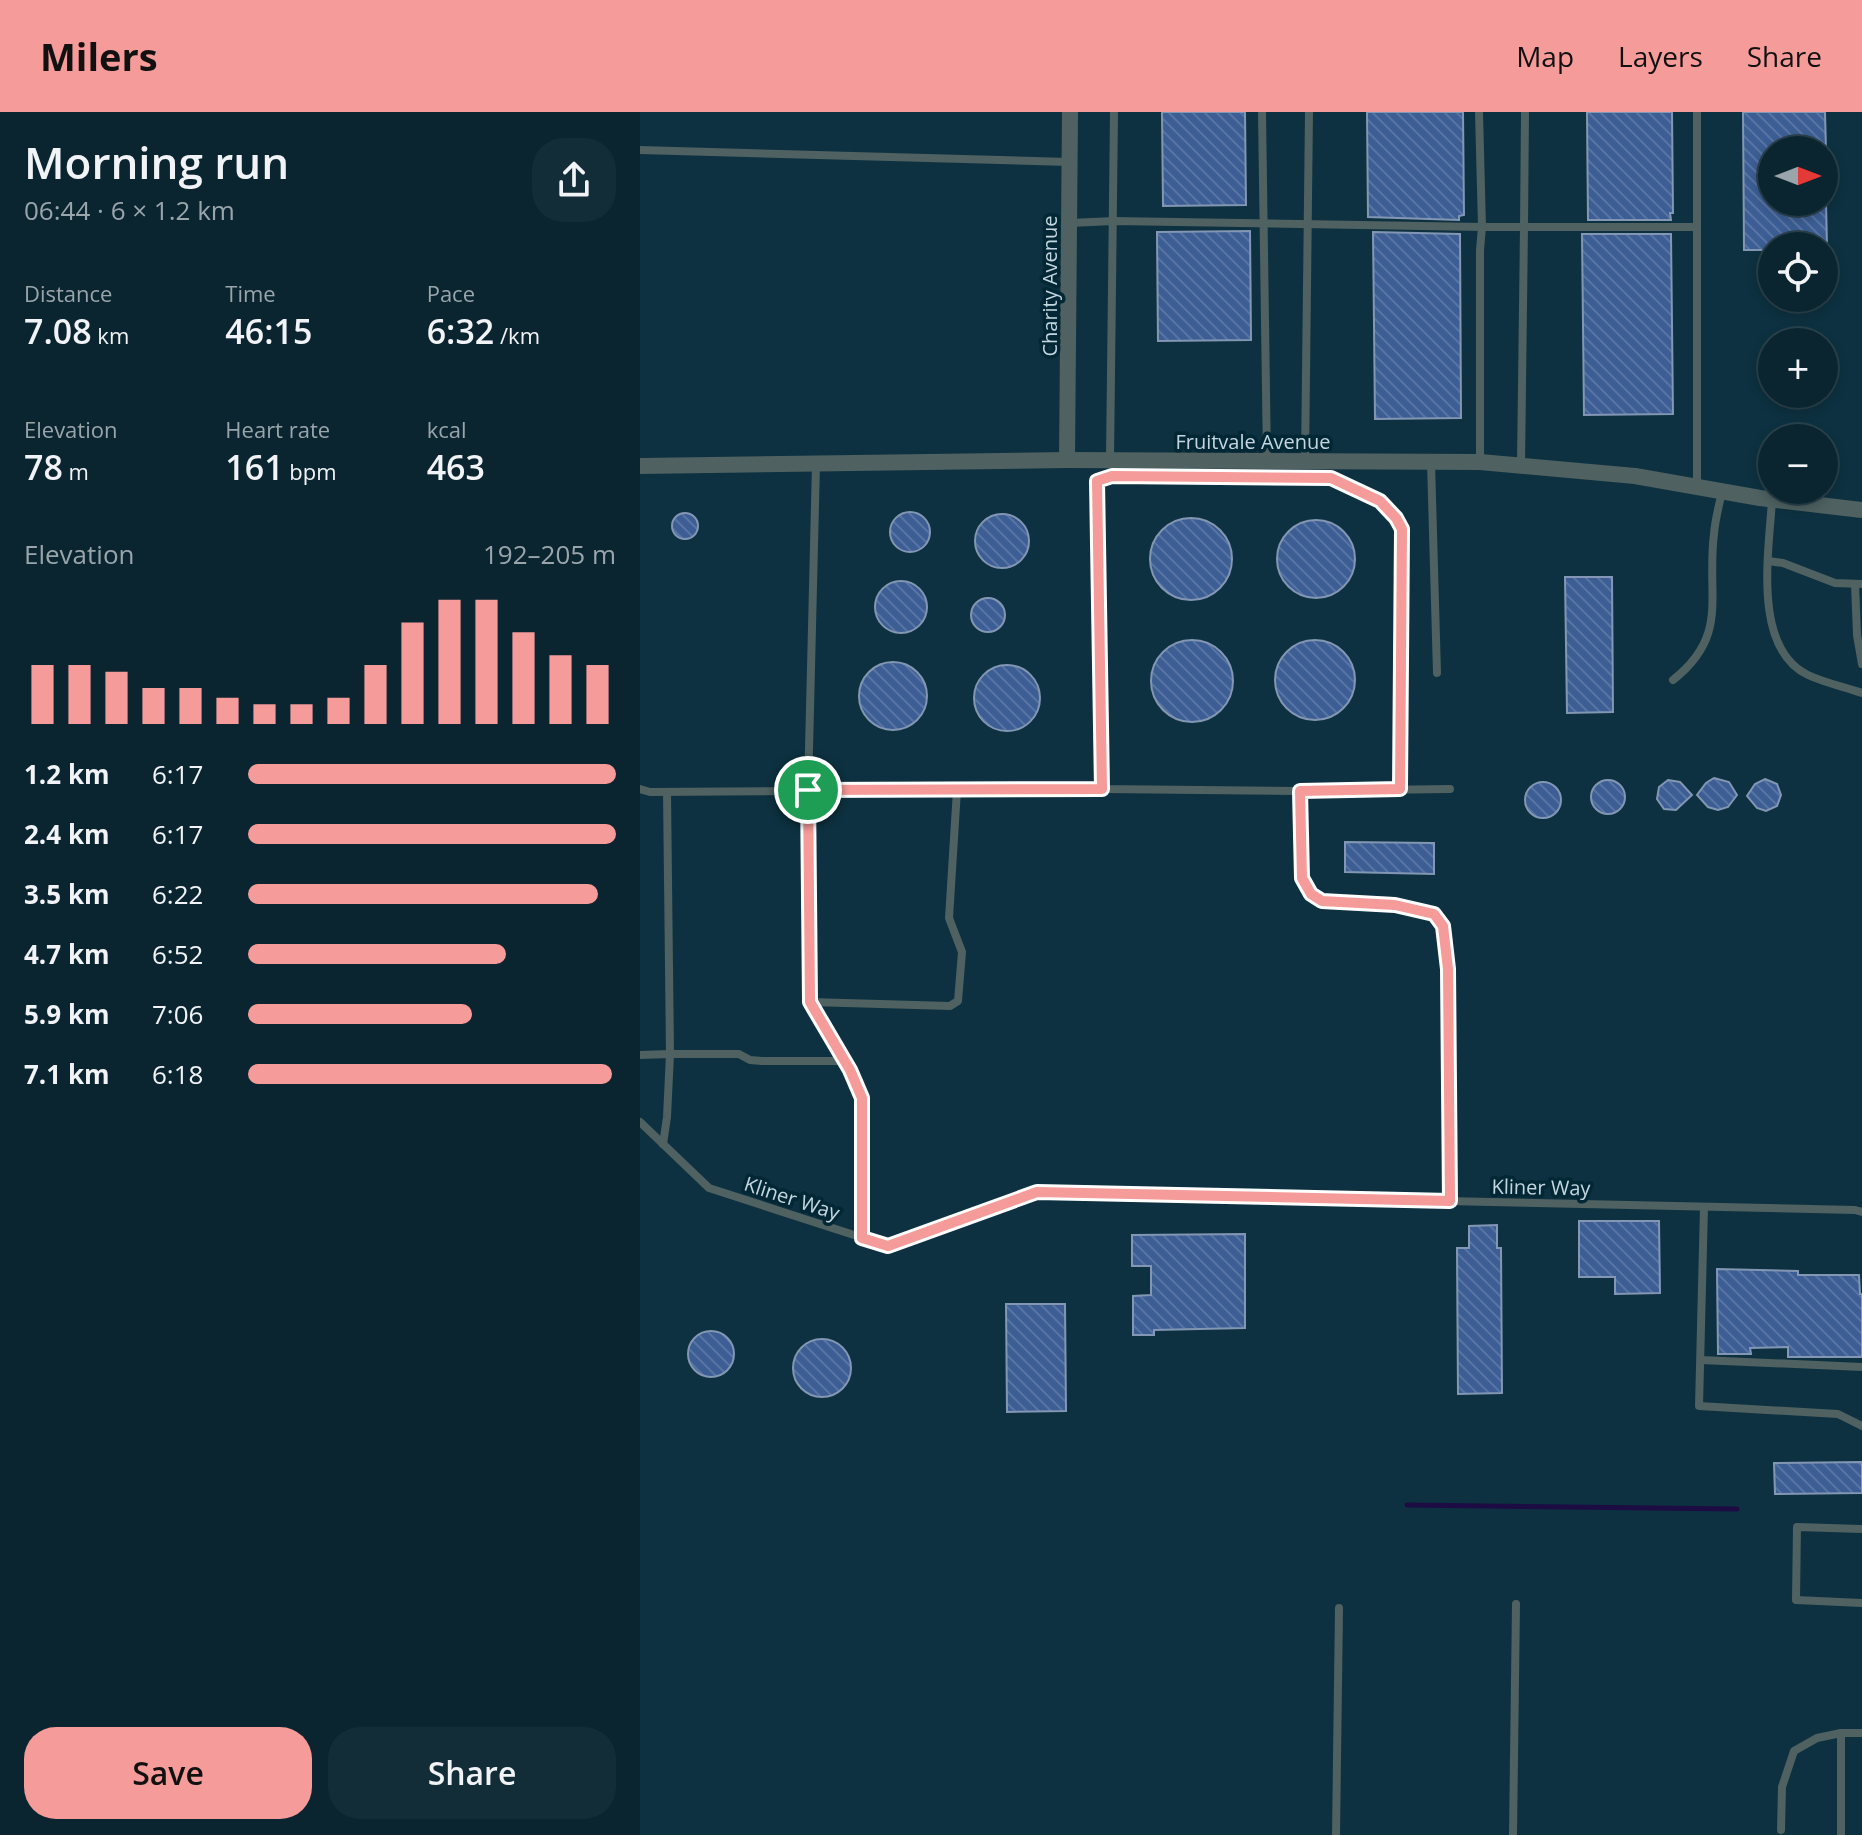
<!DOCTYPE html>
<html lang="en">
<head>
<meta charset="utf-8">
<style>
	:root { --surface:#0a2530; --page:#132d38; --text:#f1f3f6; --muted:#99a5ab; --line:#2a424c; --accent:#f59b99 }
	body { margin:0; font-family:"Open Sans",sans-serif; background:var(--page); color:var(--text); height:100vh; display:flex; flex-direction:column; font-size:30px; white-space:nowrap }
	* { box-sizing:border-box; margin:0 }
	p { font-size:26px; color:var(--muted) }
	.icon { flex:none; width:44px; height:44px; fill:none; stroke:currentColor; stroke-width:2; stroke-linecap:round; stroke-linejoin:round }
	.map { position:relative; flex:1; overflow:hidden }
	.side { display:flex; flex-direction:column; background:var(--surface); width:640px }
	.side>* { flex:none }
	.needle { width:52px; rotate:90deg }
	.controls { position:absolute; left:1118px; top:24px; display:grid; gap:16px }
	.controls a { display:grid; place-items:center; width:80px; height:80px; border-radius:50%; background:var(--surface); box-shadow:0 4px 12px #0003,0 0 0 2px var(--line); font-size:40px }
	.pin { position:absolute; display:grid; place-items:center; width:68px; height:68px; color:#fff; margin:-34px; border:4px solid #fff; border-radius:50%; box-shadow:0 2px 8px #0007 }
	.round { display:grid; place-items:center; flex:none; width:84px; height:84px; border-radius:32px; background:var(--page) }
	.head { display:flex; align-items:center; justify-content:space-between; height:136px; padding:0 24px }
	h1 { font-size:44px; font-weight:600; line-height:60px }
	.stats { display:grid; grid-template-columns:repeat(3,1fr); gap:12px; height:136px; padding:8px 24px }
	.stats div { display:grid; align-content:center }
	.stats b { font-size:34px; font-weight:600 }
	.stats small { font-size:22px; font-weight:400 }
	.stats p { font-size:22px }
	.chart { height:224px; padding:16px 24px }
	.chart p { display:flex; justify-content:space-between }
	.chart svg { width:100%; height:144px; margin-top:8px; stroke:var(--accent); stroke-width:6 }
	.button { display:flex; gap:16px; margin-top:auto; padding:16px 24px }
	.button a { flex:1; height:92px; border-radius:32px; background:var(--accent); color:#111; font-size:32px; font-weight:600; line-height:92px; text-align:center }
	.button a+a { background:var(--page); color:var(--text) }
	ul { padding:0 24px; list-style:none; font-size:26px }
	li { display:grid; grid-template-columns:128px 96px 1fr; align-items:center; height:60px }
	li i { height:20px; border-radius:10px; background:var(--accent) }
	header { display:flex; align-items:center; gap:48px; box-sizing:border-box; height:112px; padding:0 40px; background:var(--accent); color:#111 }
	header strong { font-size:38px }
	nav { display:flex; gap:44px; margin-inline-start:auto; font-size:28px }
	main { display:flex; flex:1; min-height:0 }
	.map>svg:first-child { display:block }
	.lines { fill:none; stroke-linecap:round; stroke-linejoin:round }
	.stream { stroke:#1c0c43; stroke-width:5 }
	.building { fill:url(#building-back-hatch); stroke:#8396b3; stroke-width:2 }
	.lane { stroke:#4f6161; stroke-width:8 }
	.street { stroke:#4f6161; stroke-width:16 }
	.route-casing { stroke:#fff; stroke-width:16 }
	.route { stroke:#f59b99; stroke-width:10 }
	.labels { text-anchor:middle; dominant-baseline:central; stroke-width:7; stroke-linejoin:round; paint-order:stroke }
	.street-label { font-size:20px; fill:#c4d7e1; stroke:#022735 }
</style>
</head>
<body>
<header>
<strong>Milers</strong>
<nav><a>Map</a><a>Layers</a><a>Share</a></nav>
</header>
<main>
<section class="side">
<div class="head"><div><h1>Morning run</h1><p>06:44 · 6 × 1.2 km</p></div><a class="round"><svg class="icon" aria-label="share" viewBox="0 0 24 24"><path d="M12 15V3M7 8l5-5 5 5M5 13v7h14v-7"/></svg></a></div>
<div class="stats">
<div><p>Distance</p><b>7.08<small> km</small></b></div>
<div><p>Time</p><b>46:15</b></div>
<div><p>Pace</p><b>6:32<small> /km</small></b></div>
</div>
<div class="stats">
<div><p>Elevation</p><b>78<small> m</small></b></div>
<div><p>Heart rate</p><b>161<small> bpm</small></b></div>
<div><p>kcal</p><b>463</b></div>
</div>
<div class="chart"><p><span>Elevation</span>192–205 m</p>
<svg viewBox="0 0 160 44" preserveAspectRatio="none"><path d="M5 44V26M15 44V26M25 44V28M35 44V33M45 44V33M55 44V36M65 44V38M75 44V38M85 44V36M95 44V26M105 44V13M115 44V6M125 44V6M135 44V16M145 44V23M155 44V26"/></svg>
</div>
<ul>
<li><b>1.2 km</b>6:17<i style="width:100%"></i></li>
<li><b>2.4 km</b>6:17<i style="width:100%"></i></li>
<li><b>3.5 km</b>6:22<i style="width:95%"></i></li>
<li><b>4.7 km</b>6:52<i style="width:70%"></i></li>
<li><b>5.9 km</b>7:06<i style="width:61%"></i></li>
<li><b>7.1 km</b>6:18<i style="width:99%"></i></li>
</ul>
<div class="button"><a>Save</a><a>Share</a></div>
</section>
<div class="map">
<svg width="1222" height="1723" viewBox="0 0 1222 1723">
	<defs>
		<pattern id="building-back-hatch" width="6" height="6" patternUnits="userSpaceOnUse" patternTransform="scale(2)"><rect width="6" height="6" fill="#3c5e94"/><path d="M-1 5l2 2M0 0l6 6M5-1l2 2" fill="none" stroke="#5774a3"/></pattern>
	</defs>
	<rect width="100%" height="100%" fill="#0d3140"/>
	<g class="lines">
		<path class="stream" d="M767,1393L1097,1397"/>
	</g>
	<g class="building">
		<path d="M522,0H605L606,93L523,94Z"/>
		<path d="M727,0H823L824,103L819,104V108L728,105Z"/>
		<path d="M947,0H1032L1033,101H1030L1031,108H948Z"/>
		<path d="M1103,0H1185L1186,38H1132V90H1186L1187,134H1132V138H1104Z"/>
		<path d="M610,119L611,228L518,229L517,120Z"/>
		<path d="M733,120L820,122L821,306L735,307Z"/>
		<path d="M942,122H1031L1033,302L944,303Z"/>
		<circle cx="270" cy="420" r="20"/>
		<circle cx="45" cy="414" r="13"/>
		<circle cx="362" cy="429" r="27"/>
		<circle cx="551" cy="447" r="41"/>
		<circle cx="676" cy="447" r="39"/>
		<path d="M925,465H972L973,600L927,601Z"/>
		<circle cx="261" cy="495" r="26"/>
		<circle cx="348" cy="503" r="17"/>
		<circle cx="675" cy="568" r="40"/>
		<circle cx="552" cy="569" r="41"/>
		<circle cx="253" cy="584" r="34"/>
		<circle cx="367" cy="586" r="33"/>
		<path d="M1074,666L1089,670L1097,683L1088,695L1078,698L1068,695L1057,683L1066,671Z"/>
		<path d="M1125,667L1137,672L1141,683L1137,694L1126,699L1117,696L1107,684L1115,672Z"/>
		<path d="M1028,668L1040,670L1052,683L1036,698L1024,697L1017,687L1019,675Z"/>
		<circle cx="968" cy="685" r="17"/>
		<circle cx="903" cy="688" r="18"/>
		<path d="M705,730L794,731V762L705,760Z"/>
		<path d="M939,1109H1019L1020,1181L975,1182V1165H939Z"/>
		<path d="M857,1113V1136H861L862,1281L818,1282L817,1136H829V1114Z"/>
		<path d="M605,1122V1216L514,1218V1223H493V1184L511,1183V1154H492V1123Z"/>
		<path d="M1077,1157L1158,1159V1163H1219L1220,1182H1222V1245H1148V1235L1110,1236L1111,1242H1078Z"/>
		<path d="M366,1192H425L426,1299L367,1300Z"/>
		<circle cx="71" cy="1242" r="23"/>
		<circle cx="182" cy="1256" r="29"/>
		<path d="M1222,1350V1381L1135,1382L1134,1351Z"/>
	</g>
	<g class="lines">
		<g class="lane">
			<path d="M622,0L627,349"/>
			<path d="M885,0L884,115H1057"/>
			<path d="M0,38L429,50"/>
			<path d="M429,111L474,109L842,115L839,0"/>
			<path d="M470,348L474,0"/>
			<path d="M665,349L669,0"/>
			<path d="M791,350L797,561"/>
			<path d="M840,350V138L842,115H884L881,352"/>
			<path d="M176,352L168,678L170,890L210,958L222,986V1126"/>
			<path d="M1057,374V0"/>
			<path d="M1132,388C1129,439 1112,536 1168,563C1185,571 1205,575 1222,581"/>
			<path d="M1128,449L1143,451L1195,471L1222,472"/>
			<path d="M1215,472L1217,523L1222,552"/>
			<path d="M1033,568C1090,523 1066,484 1074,422C1075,408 1079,393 1082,380"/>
			<path d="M0,677L10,680L462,677"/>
			<path d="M760,677L764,431L762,417L756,406L740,389L691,366L472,364L457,369L462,677L660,679L662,766L671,782L682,789L755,793L794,802L803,814L808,857L810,1089"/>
			<path d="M660,679L810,677"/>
			<path d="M27,680L30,942H99L110,948L122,949H204"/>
			<path d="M170,890L310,894L318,889L322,840L309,806L317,678"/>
			<path d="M0,943L30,942L27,1005L23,1032"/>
			<path d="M0,1010L69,1076L248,1134L397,1080L1215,1098L1222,1100"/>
			<path d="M1064,1095L1059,1294L1198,1302L1222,1314"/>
			<path d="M1061,1248L1222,1255"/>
			<path d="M1222,1417L1157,1415L1156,1488L1222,1491"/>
			<path d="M1141,1718L1142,1675L1154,1639L1177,1626L1201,1621"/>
			<path d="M696,1723L699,1496"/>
			<path d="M873,1723L876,1492"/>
			<path d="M1201,1723V1621H1222"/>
		</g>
		<g class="street">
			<path d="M427,348L430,0"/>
			<path d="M0,354L427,348L840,350L995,364L1120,386L1222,398"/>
		</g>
	</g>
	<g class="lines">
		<g class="route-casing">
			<path id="route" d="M472,364L691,366L740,389L756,406L762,417L760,677L660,679L662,766L671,782L682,789L755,793L794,802L803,814L808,857L810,1089L397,1080L248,1134L222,1126V986L210,958L170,890L168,678L462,677L457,369Z"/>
		</g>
		<use href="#route" class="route"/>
	</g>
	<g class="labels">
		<g class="street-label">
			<text transform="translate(409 174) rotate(-90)">Charity Avenue</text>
			<text x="613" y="329">Fruitvale Avenue</text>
			<text transform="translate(901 1075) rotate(1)">Kliner Way</text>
			<text transform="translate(152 1086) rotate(18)">Kliner Way</text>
		</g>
	</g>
</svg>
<div class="controls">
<a><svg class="needle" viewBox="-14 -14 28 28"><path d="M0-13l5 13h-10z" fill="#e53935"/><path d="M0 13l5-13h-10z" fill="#99a5ab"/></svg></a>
<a><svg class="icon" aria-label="locate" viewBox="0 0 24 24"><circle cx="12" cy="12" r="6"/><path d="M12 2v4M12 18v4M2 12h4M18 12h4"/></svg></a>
<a>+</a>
<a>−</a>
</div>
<div class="pin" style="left:168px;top:678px;background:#1e9e55"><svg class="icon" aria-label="arrive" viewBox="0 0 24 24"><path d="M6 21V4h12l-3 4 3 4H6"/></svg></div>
</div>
</main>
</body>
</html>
